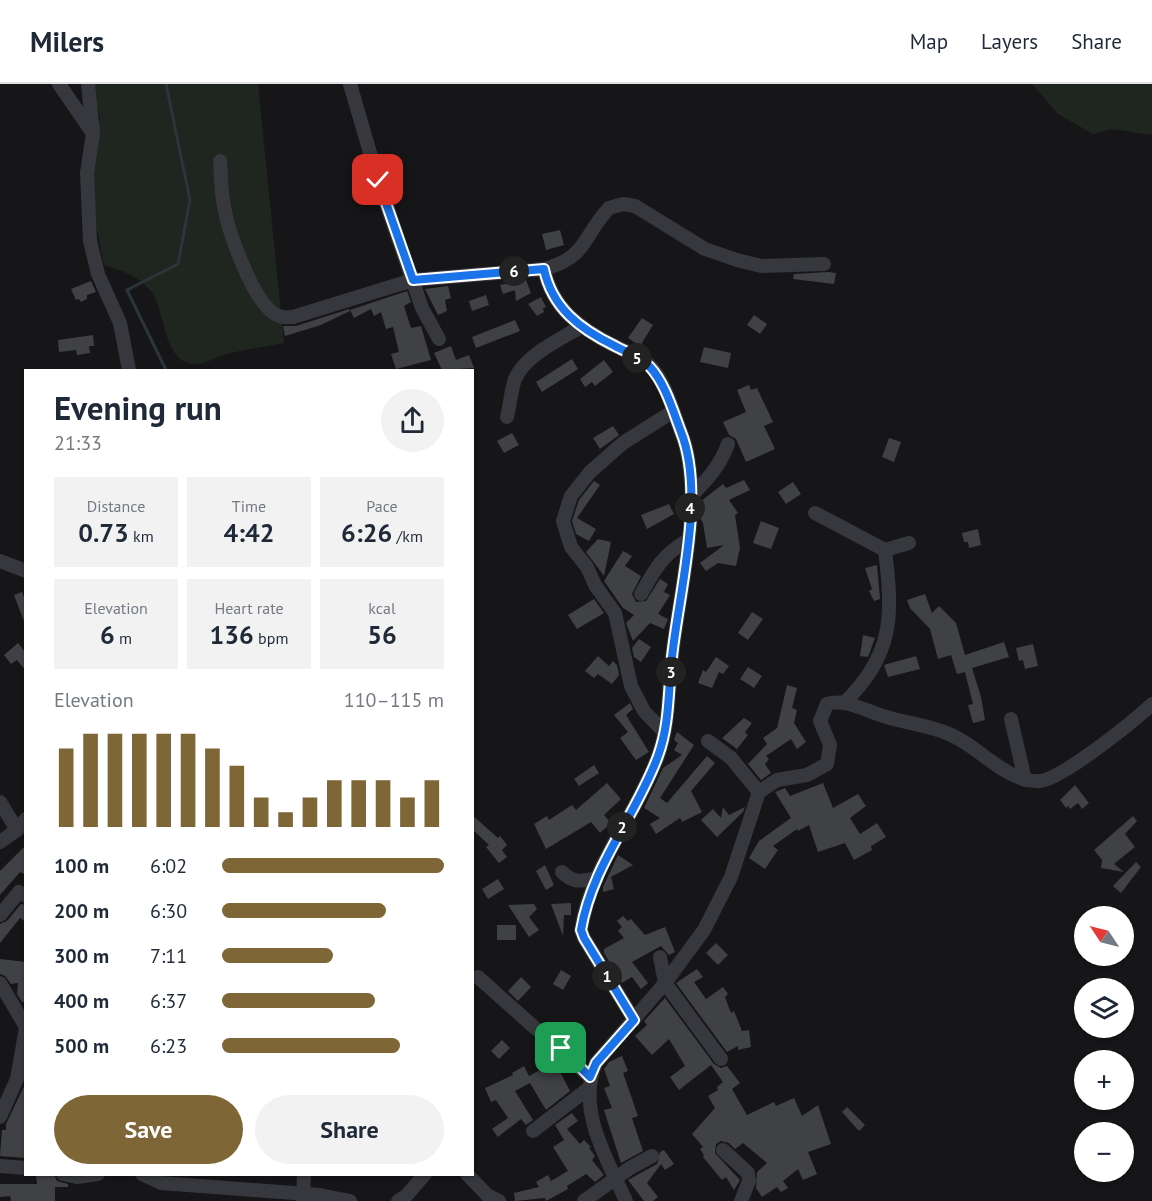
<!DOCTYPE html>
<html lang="en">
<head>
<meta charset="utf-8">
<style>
	:root { --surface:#fff; --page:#f2f2f3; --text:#1f2937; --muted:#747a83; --line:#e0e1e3; --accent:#7e6636 }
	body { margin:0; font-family:"PT Sans",sans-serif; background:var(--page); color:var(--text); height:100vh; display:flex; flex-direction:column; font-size:22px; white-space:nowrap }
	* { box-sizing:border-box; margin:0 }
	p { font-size:20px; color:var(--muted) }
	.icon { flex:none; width:33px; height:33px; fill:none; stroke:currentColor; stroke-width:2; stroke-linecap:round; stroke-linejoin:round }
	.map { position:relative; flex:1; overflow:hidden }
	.panel { position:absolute; left:24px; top:285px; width:450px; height:807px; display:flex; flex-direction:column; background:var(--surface); border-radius:0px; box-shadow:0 2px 4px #0004 }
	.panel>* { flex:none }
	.needle { width:39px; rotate:305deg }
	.controls { position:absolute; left:1074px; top:822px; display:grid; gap:12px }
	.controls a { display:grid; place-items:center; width:60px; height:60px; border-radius:50%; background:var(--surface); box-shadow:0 2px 4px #0004; font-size:30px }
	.pin { position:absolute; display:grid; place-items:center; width:51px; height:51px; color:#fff; margin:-26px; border-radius:12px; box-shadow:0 3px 9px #0006 }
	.km { position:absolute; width:30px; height:30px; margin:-15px; border-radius:50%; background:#222; color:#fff; font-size:16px; line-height:30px; text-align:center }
	.round { display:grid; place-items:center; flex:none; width:63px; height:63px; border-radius:32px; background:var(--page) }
	.head { display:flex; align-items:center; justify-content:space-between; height:102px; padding:0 30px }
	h1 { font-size:33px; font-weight:800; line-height:45px }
	.stats { display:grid; grid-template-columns:repeat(3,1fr); gap:9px; height:102px; padding:6px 30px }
	.stats div { display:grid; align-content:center; border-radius:0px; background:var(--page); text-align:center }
	.stats b { font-size:26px; font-weight:800 }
	.stats small { font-size:16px; font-weight:400 }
	.stats p { font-size:16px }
	.chart { height:168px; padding:12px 30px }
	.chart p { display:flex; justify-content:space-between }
	.chart svg { width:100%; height:108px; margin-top:6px; stroke:var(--accent); stroke-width:6 }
	.cta { display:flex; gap:12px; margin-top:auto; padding:12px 30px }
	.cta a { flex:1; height:69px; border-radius:36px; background:var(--accent); color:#fff; font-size:24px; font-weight:800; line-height:69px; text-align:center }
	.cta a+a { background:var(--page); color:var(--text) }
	ul { padding:0 30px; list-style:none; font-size:20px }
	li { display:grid; grid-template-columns:96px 72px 1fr; align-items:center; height:45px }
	li i { height:15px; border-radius:8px; background:var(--accent) }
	header { display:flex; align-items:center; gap:36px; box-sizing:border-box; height:84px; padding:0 30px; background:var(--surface); border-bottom:2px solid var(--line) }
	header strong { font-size:28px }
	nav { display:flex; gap:33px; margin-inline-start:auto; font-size:21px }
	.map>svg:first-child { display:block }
	.green { fill:#1e261f }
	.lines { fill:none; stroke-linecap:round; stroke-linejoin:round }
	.stream { stroke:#2c353c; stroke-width:3 }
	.building { fill:#404145 }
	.minor { stroke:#37383d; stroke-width:14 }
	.route-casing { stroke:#fff; stroke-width:12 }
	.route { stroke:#1a73e8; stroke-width:8 }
</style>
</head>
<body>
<header>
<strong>Milers</strong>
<nav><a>Map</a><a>Layers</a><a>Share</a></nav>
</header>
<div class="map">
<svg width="1152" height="1117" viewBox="0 0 1152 1117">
	<rect width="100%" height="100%" fill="#161618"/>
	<g class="green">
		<path d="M90,0H258L284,259C263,263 241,266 220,272C212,275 204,281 194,280C161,277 167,225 149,205C136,191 121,186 104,181L95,136L92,75L100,34Z"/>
		<path d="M1032,0H1152V51L1112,45L1093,50L1058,30Z"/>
	</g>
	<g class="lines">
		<path class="stream" d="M166,286L127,206L178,180L190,116L166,0"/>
	</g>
	<g class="building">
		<path d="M560,146L564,161L546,166L542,150Z"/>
		<path d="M828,188L836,189L834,200L793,195L794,190Z"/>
		<path d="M526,196L531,209L516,217L515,206L503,210L500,201Z"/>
		<path d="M91,197L96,208L87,211V215L81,218L79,215L76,216L71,205Z"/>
		<path d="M448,202L451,214L445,216L447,227L438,231L425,205Z"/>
		<path d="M407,207L411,218L404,222L411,244L421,242L431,276L396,285L391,270L399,268L393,243L386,245L381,228L374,232L371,225L354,234L350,226Z"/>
		<path d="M486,211L489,221L472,227L469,217Z"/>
		<path d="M541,213L546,223L543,224L544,228L537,232L528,220Z"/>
		<path d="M349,225L350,227L321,241L285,252L283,242H296Z"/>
		<path d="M754,231L767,240L760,250L747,241Z"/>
		<path d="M642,234L653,241L640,262L628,254Z"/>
		<path d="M515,236L520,247L476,264L472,253Z"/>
		<path d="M93,251L94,262H89L90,269L77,271L76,266L59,268L58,256Z"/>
		<path d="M451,262L456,276L469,271L474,284L442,286L434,269Z"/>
		<path d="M704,263L731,269L728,284L700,278Z"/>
		<path d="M572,275L578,285L542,308L536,298Z"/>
		<path d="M604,276L613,288L595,302L592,298L585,303L580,295Z"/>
		<path d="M749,301L751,306L757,304L773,338L764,342L775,365L746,378L736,355L729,351L723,338L746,328L737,306Z"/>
		<path d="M613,342L619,351L600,365L593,354Z"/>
		<path d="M512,349L519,361L504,369L497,357Z"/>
		<path d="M889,354L901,358L894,378L882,373Z"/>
		<path d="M744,396L750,406L729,416L738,429L735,431L740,464L736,482L718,479L706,487L700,479L724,461L707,464L703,439L700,434V418L723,400L726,404Z"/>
		<path d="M594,397L600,401L577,434L596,445L589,457L576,450L572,437L579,416Z"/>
		<path d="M793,398L801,410L786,420L778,408Z"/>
		<path d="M669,420L674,430L647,445L641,431Z"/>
		<path d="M761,437L779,444L771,465L753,459Z"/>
		<path d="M978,445L981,461L969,464L968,458H964L962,449Z"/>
		<path d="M598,455L611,458L604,492L586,468Z"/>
		<path d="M623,467L632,472L625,482L641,492L632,510L636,518L646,517L660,495L668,500L664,508L670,511L658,530L668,535L664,545L650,539L633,557L626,539L634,531L623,524L604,497Z"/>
		<path d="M877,481L880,515L874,517L869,507L872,505L865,484Z"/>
		<path d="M22,508L26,518L25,540L14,511Z"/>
		<path d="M925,510L932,529L939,522L956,539L965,571L1004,558L1009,573L972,584L981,613L985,636L973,639L968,621L973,620L965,588L957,590L951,571L938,575L930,545L910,524L907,516Z"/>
		<path d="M594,515L604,529L577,545L568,531Z"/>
		<path d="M752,528L763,535L748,556L738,549Z"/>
		<path d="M863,551L875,554L868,573L860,572Z"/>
		<path d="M639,555L651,563L641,578L634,573L632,564Z"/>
		<path d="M18,559L26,569V587L17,576L11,580L4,571Z"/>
		<path d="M1033,560L1038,582L1025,585L1023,576L1019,577L1016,564Z"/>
		<path d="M598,572L609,582L613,577L617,581L619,591L612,600L598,590L594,594L585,587Z"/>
		<path d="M916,572L920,585L888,593L884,581Z"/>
		<path d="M716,573L729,582L723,590L719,588L712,604L698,599L703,586L706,588Z"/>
		<path d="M748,583L762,592L754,604L740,595Z"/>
		<path d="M787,601L797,604L792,624L797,626L794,639L806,658L797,665L791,655L766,672L769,675L765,680L771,689L761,696L748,680L767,660L763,654L777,644Z"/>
		<path d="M630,619L633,625L626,631L649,668L636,676L620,654L628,648L614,631Z"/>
		<path d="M744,634L752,639L745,648L748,651L737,665L722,654Z"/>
		<path d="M677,648L694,661L660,714L667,719L707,672L715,679L691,707L702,728L682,738L680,734L656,750L650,740L660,734L644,724L663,684L682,671L674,666L678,659L674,656Z"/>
		<path d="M594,681L599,689L579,702L574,695Z"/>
		<path d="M607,699L621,715L604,731L611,739L600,749L591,738L546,765L534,740L547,732L549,736L572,721L576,726Z"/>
		<path d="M823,699L833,724L858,710L866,722L850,734L860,750L877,739L886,753L871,762L872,766L854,776L845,759L818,768L809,741L798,747L797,745L773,762L778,766L765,785L749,774L759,757L791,734L775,708L785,704L790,712Z"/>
		<path d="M1075,701L1089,719L1082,725L1078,719L1070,725L1068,722L1066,724L1060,716Z"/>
		<path d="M723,723L729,731L745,723L743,728L717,753L701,736L713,725L721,734Z"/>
		<path d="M472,731L498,754L500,752L507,761L502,766L507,773L499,779L486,763L489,761L472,745Z"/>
		<path d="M1133,732L1137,737L1125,750L1135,763L1114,780L1124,788L1101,784L1102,776L1094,766Z"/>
		<path d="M26,761V791L20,788L0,811V787Z"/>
		<path d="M618,771L633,781L611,793L614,805L603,808V803Z"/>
		<path d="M1136,778L1141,783L1121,809L1113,802Z"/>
		<path d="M545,781L554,801L546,806L536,787Z"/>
		<path d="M498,795L504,805L488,815L482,805Z"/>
		<path d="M571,819V831H564L563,852L551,820Z"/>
		<path d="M21,820L26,821V838L20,834L0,859V840L7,837Z"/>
		<path d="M534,820L537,825L529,833L539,846L529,853L508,821Z"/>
		<path d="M623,832L628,837L631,835L645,851L665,843L675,868L669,871L661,862L632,878L648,899L641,905L632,893L622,899L604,869V865L624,854L618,847L622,843L617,837Z"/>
		<rect x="497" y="841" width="19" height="15"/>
		<path d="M716,859L728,871L718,881L706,869Z"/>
		<path d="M0,875L26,878V918H22L17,910L18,899L11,900L5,892L0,890Z"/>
		<path d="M697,885L703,893L694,898L706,915L723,903L728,910L725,913L731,929L734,927L742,947L749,946L751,963L738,966V962L727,968L676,899Z"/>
		<path d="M561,886L571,892L563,906L553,900Z"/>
		<path d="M521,893L531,903L518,917L508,907Z"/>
		<path d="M665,914L714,980L721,984L727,982L740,999L732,1005L747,1031L774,1018L776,1022L794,1014L802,1032L818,1021L831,1060L808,1068L817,1090L803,1096L798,1085L783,1097L788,1104L781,1108L777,1103L762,1113L756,1104L757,1088L767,1079L743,1059L735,1065L729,1059L721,1057L716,1060L715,1069L740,1096L734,1106L726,1093L722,1096L703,1073L704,1071L700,1065L703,1063L692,1050L715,1024L708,1012L718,1006L717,1003L723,998L711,981L679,1006L670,993L685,982L669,955L652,971L635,952L647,941L644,937Z"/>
		<path d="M502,956L510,964L499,975L491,967Z"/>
		<path d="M622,972L628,987L623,989L638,1032L632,1034L643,1067L621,1079L604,1026L612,1024L604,1004L610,1002L604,985L609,978Z"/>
		<path d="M555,978L570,1007L546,1026L530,999L515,1007L533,1036L526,1041L521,1035L498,1053L492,1045L508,1034L496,1016L491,1018L485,1004L513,991L512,989L524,982L529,992Z"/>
		<path d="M26,998V1074L0,1072L2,1046H6V1040Z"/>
		<path d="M847,1023L865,1041L859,1047L842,1028Z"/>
		<path d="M572,1029L578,1037L567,1045L580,1060L584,1056L591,1063L589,1064L595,1072L592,1076L604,1091L595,1098L586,1090L567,1102L568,1105L546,1117L545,1114L515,1117L514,1109L539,1103L536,1098L548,1091L551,1097L568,1087L553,1063L564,1056L555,1041Z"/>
		<path d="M664,1066L674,1080L665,1086L661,1080L647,1099L658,1113L653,1117H644L628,1096L657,1080L660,1068Z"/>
		<path d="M54,1090L57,1097L68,1100V1103H55V1117H11L10,1112L0,1113V1100H37L36,1092Z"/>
	</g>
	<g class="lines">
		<g class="minor">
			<path d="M59,0L92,48"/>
			<path d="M88,0L93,49L87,89L90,157L98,190L120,239L129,286"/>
			<path d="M350,0L378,96L422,224L439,255"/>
			<path d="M220,77C221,92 221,108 224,123C229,149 254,223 279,232C283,234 288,233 293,233L413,196L544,185C588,173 582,153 609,124L623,120L635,122L705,165L737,176L761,182L824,180"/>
			<path d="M544,185C552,223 578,243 611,260C623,266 636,271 647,279C664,293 673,327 681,348C706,411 679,507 672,573C668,607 670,639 658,672C636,732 591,781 581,846L584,854L634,936"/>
			<path d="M507,333C510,321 511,307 515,295C526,270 560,256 582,242"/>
			<path d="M691,412C707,396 720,382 728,360"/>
			<path d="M815,429L885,466C893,531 894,571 844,619"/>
			<path d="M885,466L909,459"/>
			<path d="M0,477L26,487"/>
			<path d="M641,510C655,485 663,470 688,456"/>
			<path d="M1011,635L1025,696"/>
			<path d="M664,648L644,627L631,602L615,529L595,501L587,483L571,463L563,437L571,412L590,388L623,359L672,328"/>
			<path d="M708,657L731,674L759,708"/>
			<path d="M0,718L17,746"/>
			<path d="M0,758L17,746L26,735"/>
			<path d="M562,788C574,800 582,797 597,794"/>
			<path d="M0,831L19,808L26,812"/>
			<path d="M660,873L665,899L721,975"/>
			<path d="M478,893L590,993"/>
			<path d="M0,899L26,943"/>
			<path d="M0,1033L17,995L26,944"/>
			<path d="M533,1047L589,1004"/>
			<path d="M723,1066L748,1089L749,1097L741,1117"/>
			<path d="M0,1082L26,1084"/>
			<path d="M63,1090L77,1093L98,1090"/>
			<path d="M142,1090L161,1099L320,1111L350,1117"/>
			<path d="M467,1090L487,1111L499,1117"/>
			<path d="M303,1117L304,1090"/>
			<path d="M398,1117L407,1111L425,1090"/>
			<path d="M584,1117L630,1084L652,1072"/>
			<path d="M626,1117C607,1075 576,1025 596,979L665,899L704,846L731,793L759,708L777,696L807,691L827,680L830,661L820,637L827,620C845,614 866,627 883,632C905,639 928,641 949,650C971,659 986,676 1006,687C1015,693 1029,698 1040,697C1062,695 1134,637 1152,620"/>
		</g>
	</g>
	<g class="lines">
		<g class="route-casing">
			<path id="route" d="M378,96L413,196L544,185C552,224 580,245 615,262C626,268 641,273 650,283C665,299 673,327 681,348C706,411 679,507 672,573C668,607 670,639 658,672C636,732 592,781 581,846L584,854L634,936L596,979L590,993L561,964"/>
		</g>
		<use href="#route" class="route"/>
	</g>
</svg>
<div class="controls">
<a><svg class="needle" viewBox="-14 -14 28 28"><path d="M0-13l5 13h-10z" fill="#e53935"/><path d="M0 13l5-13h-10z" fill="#747a83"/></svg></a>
<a><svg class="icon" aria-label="layers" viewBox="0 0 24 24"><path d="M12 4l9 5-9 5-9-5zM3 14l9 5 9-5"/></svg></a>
<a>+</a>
<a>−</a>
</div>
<div class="pin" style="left:561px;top:964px;background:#1e9e55"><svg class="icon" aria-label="arrive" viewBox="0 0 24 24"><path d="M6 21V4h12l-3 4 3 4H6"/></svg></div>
<div class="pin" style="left:378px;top:96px;background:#d93025"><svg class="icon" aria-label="check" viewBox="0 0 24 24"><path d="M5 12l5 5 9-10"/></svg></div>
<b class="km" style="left:607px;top:892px">1</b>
<b class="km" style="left:622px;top:743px">2</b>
<b class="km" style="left:671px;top:588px">3</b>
<b class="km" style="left:690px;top:424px">4</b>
<b class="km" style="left:637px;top:274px">5</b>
<b class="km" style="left:514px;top:187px">6</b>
<section class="panel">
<div class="head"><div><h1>Evening run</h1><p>21:33</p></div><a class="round"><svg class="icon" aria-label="share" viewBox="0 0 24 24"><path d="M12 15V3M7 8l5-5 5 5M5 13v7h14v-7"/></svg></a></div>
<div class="stats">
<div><p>Distance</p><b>0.73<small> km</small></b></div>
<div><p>Time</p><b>4:42</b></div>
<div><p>Pace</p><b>6:26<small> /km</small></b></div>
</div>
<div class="stats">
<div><p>Elevation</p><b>6<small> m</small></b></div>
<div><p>Heart rate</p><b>136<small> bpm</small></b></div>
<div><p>kcal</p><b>56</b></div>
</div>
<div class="chart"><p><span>Elevation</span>110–115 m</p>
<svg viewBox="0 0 160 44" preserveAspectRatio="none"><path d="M5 44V12M15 44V6M25 44V6M35 44V6M45 44V6M55 44V6M65 44V12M75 44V19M85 44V32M95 44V38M105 44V32M115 44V25M125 44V25M135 44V25M145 44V32M155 44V25"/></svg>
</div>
<ul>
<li><b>100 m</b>6:02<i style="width:100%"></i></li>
<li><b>200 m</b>6:30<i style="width:74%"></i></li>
<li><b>300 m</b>7:11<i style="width:50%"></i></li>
<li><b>400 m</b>6:37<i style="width:69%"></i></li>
<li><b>500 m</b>6:23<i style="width:80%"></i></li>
</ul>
<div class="cta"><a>Save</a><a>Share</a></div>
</section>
</div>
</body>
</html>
